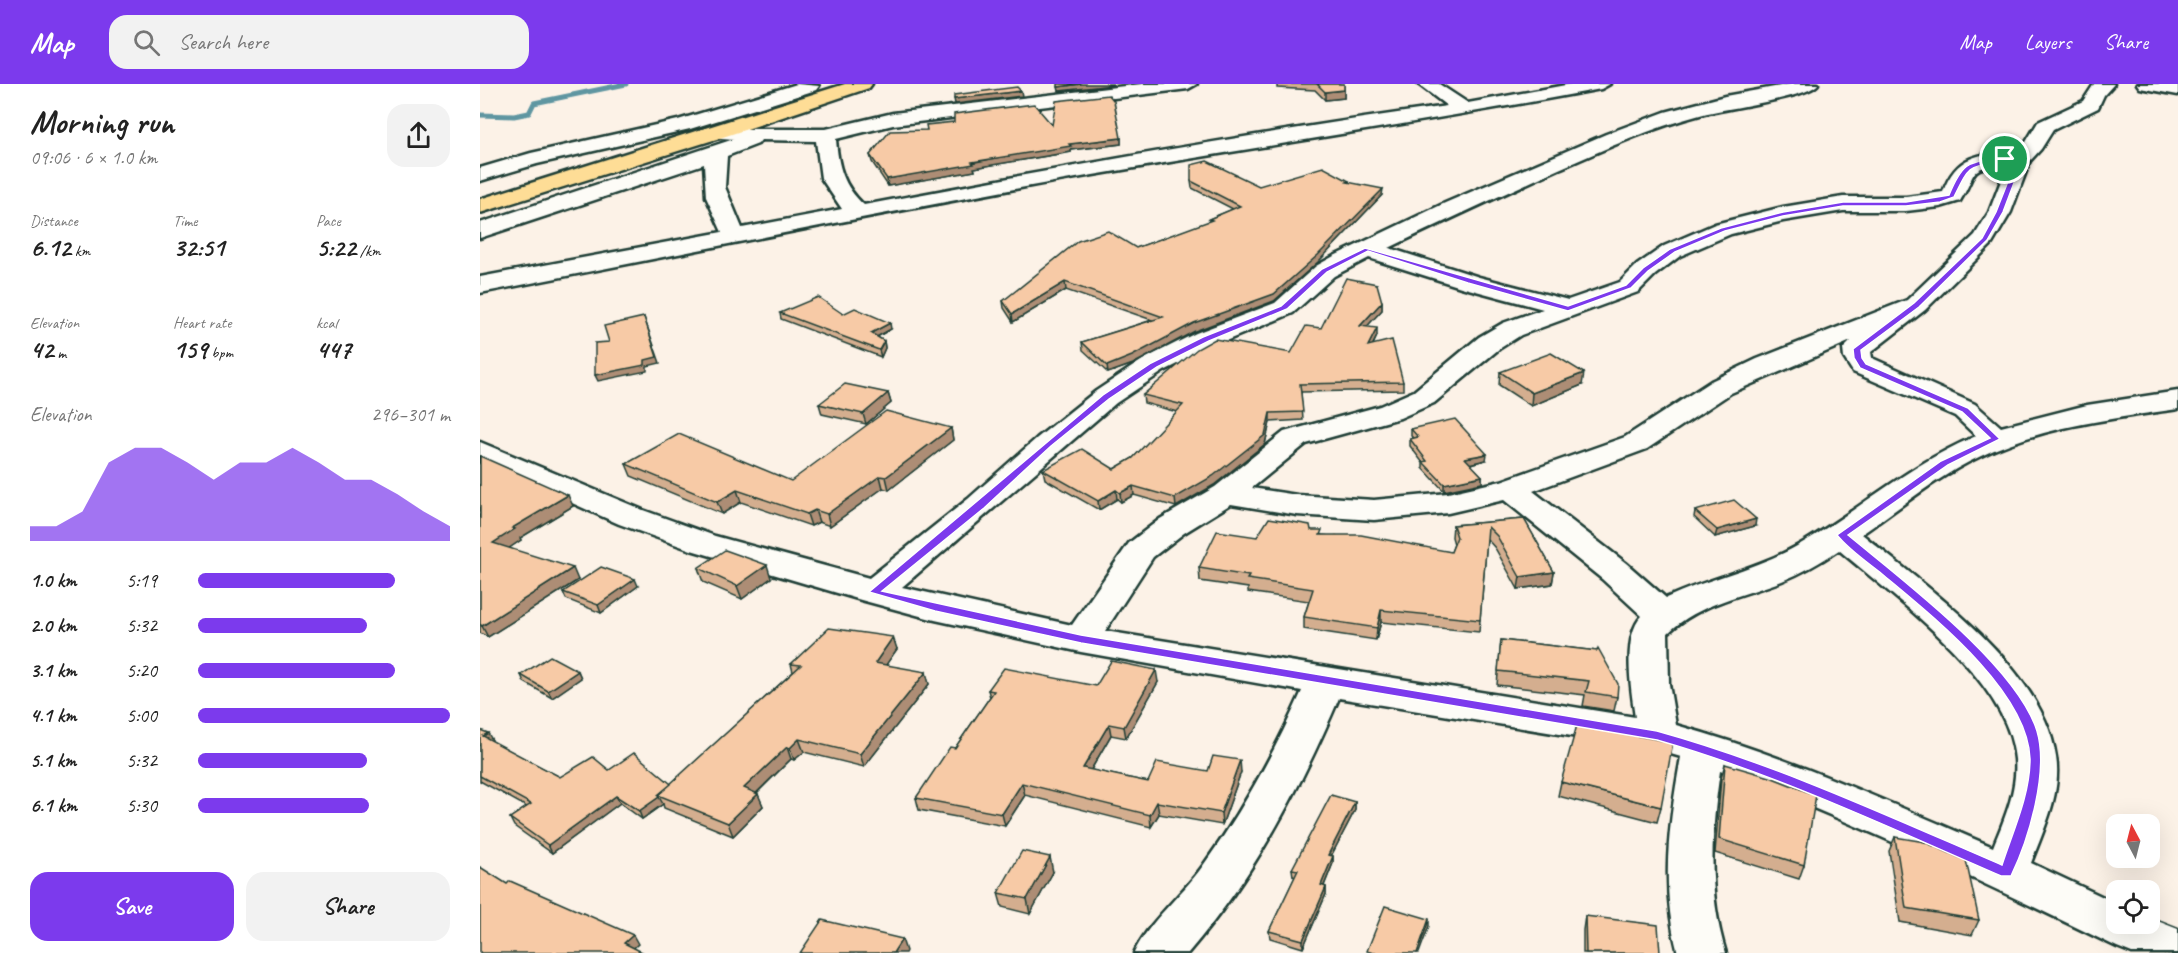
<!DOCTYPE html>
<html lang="en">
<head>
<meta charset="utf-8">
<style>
	:root { --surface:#fff; --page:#f2f2f2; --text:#222; --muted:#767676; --accent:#7c3aed }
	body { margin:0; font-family:Caveat,sans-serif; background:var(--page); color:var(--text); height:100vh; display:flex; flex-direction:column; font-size:22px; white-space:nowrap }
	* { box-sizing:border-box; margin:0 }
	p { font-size:20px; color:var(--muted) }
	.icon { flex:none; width:33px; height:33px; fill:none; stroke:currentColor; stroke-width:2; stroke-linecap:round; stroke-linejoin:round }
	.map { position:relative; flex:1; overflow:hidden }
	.side { display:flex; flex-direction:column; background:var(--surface); width:480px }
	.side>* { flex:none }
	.needle { width:39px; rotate:353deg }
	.controls { position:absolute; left:1626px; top:730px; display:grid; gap:12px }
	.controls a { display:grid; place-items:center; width:54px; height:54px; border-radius:12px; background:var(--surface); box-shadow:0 6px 24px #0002; font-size:30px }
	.pin { position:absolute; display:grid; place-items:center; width:51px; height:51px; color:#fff; margin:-26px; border:3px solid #fff; border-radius:50%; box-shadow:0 2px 6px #0007 }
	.round { display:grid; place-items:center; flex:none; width:63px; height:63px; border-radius:18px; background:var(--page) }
	.summary { display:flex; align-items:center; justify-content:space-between; height:102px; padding:0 30px }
	h1 { font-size:33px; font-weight:700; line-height:45px }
	.metrics { display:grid; grid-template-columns:repeat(3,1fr); gap:9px; height:102px; padding:6px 30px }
	.metrics div { display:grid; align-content:center }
	.metrics b { font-size:26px; font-weight:700 }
	.metrics small { font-size:16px; font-weight:400 }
	.metrics p { font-size:16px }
	.chart { height:168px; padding:12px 30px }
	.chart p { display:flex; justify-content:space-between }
	.chart svg { width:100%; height:108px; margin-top:6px; fill:var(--accent); opacity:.7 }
	.primary-button { display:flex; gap:12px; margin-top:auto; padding:12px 30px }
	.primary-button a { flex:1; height:69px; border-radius:18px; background:var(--accent); color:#fff; font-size:24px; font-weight:700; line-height:69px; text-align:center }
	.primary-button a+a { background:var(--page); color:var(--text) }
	ul { padding:0 30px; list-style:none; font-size:20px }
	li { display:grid; grid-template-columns:96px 72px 1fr; align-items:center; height:45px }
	li i { height:15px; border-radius:8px; background:var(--accent) }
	header { display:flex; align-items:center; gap:36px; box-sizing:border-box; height:84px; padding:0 30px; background:var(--accent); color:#fff }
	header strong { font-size:28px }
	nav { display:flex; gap:33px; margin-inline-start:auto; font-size:21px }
	.search { width:420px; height:54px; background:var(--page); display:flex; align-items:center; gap:15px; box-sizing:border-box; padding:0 21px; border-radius:18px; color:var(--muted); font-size:22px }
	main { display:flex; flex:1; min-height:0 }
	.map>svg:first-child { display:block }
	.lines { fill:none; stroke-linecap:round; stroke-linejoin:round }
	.stream { stroke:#5f96a1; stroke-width:5 }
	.street-casing { stroke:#1f3d34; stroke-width:5 }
	.highway-casing { stroke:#1f3d34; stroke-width:5 }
	.street { fill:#fdfcf7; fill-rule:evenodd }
	.highway { fill:#fedd96; fill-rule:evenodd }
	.wall { fill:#d4ae8f; stroke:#1f3d34; stroke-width:1.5 }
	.shaded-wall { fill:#ad8d74; stroke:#1f3d34; stroke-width:1.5 }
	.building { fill:#f7caa6; stroke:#1f3d34; stroke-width:1.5 }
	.route { fill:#7c3aed; stroke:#fff; stroke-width:1.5; fill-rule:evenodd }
</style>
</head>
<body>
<header>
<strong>Map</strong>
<div class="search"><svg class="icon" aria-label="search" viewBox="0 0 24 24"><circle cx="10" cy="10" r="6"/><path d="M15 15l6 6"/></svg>Search here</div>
<nav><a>Map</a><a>Layers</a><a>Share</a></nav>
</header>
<main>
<section class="side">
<div class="summary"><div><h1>Morning run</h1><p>09:06 · 6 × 1.0 km</p></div><a class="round"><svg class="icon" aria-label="share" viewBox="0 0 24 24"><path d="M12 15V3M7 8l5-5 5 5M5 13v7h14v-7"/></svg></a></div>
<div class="metrics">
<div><p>Distance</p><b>6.12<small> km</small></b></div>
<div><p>Time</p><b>32:51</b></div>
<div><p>Pace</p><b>5:22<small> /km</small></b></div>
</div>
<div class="metrics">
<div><p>Elevation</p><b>42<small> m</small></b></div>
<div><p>Heart rate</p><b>159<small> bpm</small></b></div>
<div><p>kcal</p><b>447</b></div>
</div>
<div class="chart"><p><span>Elevation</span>296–301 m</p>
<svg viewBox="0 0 160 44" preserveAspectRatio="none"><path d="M0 44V38L10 38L20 32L30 12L40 6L50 6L60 12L70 19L80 12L90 12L100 6L110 12L120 19L130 19L140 25L150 32L160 38V44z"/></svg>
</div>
<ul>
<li><b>1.0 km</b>5:19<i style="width:78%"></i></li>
<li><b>2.0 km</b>5:32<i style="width:67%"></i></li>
<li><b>3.1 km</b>5:20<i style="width:78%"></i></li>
<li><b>4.1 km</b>5:00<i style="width:100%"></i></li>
<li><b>5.1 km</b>5:32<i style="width:67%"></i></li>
<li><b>6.1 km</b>5:30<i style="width:68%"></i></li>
</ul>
<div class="primary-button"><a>Save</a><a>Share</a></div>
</section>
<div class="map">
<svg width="1698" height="869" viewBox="0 0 1698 869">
	<rect width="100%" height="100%" fill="#fcf2e7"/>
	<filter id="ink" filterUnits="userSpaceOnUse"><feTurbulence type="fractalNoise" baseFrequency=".0167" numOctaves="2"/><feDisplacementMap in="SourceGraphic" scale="12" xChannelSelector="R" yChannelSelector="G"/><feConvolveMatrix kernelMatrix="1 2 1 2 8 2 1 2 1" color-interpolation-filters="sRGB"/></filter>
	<g filter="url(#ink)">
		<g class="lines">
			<path class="stream" d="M0,31L34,32L49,29L54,19L146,0"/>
			<g class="street-casing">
				<g id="street">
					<path d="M317,0L339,2L336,6L210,45L57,80L0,97V84L51,69L198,36Z"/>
					<path d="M662,0H717L708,5L413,41L356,55C358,82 363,102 384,121C578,84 772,49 967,22L938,0H959L988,19L1091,0H1130L1121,5C931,41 741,68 551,102C367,136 184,173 0,209V193L242,148L226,113L224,80L0,154V139L254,55L229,53L226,49L229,45H346L413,29ZM281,56L336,57L341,94L362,125L262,144L245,103L247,72L278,60Z"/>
					<path d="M1311,0H1338C1328,14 1241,25 1220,31C1171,44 1125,65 1079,85C1022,111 965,137 909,164L999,193L1088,216L1140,198L1157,181L1184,162L1235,140L1303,123L1363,113H1426L1463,108C1476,71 1499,69 1535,69L1546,58L1558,38L1603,17L1614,0H1634L1624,11L1618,24L1573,46L1561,65L1550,77L1531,128L1512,160L1445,226L1391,268L1392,274L1495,320L1521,343L1607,321L1698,307V325C1631,335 1563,342 1501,372C1458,392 1421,423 1382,450C1448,505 1563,583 1576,673C1582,709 1563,747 1551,779L1636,819V840H1670V834L1698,845V869H1652L1637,863C1507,800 1376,738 1240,687C1231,749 1227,808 1246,869H1198C1180,803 1189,739 1201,673L1177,666L859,614C820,705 773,794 708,869H654C669,837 701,812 722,783C762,728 794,669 822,607L601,568L455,536L381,516L211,466L139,440L0,378V358L163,426L235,452L389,494L488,415L557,354L616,307L664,275L716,249L795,219L836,182L854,172L965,119L1126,50L1185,28L1245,12ZM1527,81L1509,128L1495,151L1427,216L1277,275L1231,297L1145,353L1021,397L968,409L894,416L817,411L772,404L826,360L920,334L954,319L1019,265L1041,251L1158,208L1175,191L1200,172L1251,150L1303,137L1363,127H1426L1460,123L1480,117C1498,90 1485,82 1527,81ZM889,174L981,203L1063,225L1023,239L999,253L934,307L900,322L804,348L735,403L680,435L649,459L592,541L422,503L636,319L684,287L736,261L813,229L854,192ZM1371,257L1363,265L1364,274L1373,288L1475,332L1496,352C1431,379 1378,427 1317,462C1276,485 1229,494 1186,514L1146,479L1053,407L1167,365L1251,309ZM1024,416L1122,495L1162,532C1142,551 1151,606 1155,633L625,547L673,473L704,449L751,420L817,431L894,436L968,429ZM1359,466C1416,515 1529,596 1535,675C1538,705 1524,736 1513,763C1409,719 1305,671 1196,641L1189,600L1188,549C1219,519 1263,512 1302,497C1322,489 1341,478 1359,466Z"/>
					<path d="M1657,0H1698V11L1660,4Z"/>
				</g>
			</g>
			<g class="highway-casing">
				<path id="highway" d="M365,0H392L389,4L243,53L0,129V115Z"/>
			</g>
			<use href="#street" class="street"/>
			<use href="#highway" class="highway"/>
		</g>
		<g class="wall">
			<path d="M797,0H864V14L845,16L835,6L797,4Z"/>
			<path d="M572,41L641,54V60L591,66V68L494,84L495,87L408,102L392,78L390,71L447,46Z"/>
			<path d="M711,97L779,102L869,97V99L902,111L838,178L794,217L715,247L653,280L628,289L603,266L602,258L672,236L586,206L533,238L524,224L523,217L656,164L729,138V135L753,125L712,104Z"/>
			<path d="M902,218V226L886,243L897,252L893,261L923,298V306L821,308L823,336L790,338L785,360L734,401L696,423L654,411L641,418L637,415L619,426L565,395L563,386L634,385L653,374L697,328L664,319L663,311L811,269L841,244Z"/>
			<path d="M300,229L363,230L411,245L397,253L404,257L405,264L401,273L301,235Z"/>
			<path d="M1020,288L1102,301L1051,322L1019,301Z"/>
			<path d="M408,309L411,319L386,340L342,330L339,320Z"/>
			<path d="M471,344L473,356L409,406L403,404L350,442L339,438L331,442L261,418L242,430L151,392L146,380L311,397Z"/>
			<path d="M931,345L1006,376L990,380L1002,392V399L964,407L943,384V379L930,362V355L933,354L931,352Z"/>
			<path d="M0,372L93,422L40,454L41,456L29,464L98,496L8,553L0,549Z"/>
			<path d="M1215,427L1275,442L1235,453L1214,433Z"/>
			<path d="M1044,435L1074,488L1072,500L1038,505L1015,464L1007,455L999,548L901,538L896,556L824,545V533L829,517L768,508V504L720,497L719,484L777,453L831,446L842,451L971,468L974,460L972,453L973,441Z"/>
			<path d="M218,484L291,494L262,515L223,498Z"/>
			<path d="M158,502L121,529L86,515L83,508Z"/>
			<path d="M1021,556L1117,567L1137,613L1134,627L1103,622L1105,611L1017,601Z"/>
			<path d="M417,565L406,580L449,600L384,683L324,668L314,676L311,675L277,709L283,722L253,752L184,724L183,720L162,735L140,719L72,769L34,742L30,734L47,723L0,697V646L12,656L11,657L80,693L129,686L191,700L313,588L311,580Z"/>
			<path d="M98,587L101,594L72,614L44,598L41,591Z"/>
			<path d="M678,598L646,654L631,651L611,686L668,698L728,687L761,688L742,741L679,730L671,743L545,711L525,742L439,726L436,714L475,664L510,613L508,606L616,602Z"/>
			<path d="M1245,680L1324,781L1319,795L1235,769L1241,694Z"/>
			<path d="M1081,698L1181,723L1177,738L1078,712Z"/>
			<path d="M875,718V726L851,772H853V779L844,802L846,803V810L823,864L790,854L789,847L815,793L813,792L812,785Z"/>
			<path d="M1415,753L1499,836L1492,851L1420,838L1409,767Z"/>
			<path d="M573,788L550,830L522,823L518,809Z"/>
			<path d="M1105,832L1180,869H1103V846Z"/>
		</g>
		<g class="shaded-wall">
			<path d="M601,0H633V1L579,7L578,3Z"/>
			<path d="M864,6V14L845,16V8Z"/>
			<path d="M541,7L542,12L475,20L474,15Z"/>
			<path d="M641,54V60L591,66V68L494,84L495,87L408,102L407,95L589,60Z"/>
			<path d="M903,105L902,111L838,178L794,217L715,247L653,280L628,289L627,282Z"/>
			<path d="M585,198L586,206L533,238L532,230Z"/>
			<path d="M902,218V226L880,250V242Z"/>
			<path d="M164,233L180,279L167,282V287L118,297L115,291Z"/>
			<path d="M410,239L411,245L393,255L391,249Z"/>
			<path d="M897,244V252L888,270V262Z"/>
			<path d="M404,257L405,264L401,273L399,266Z"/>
			<path d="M1104,289L1102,301L1051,322L1052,309Z"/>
			<path d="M408,309L411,319L386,340L383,330Z"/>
			<path d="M790,329V338L785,360L734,401L696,423L695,414Z"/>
			<path d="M471,344L473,356L409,406L406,393Z"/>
			<path d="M1007,370L1006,376L984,381L985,374Z"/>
			<path d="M400,392L403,404L350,442L347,430Z"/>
			<path d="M1002,392V399L964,407V400Z"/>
			<path d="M653,402L654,411L641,418L640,409Z"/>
			<path d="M257,406L261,418L242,430L237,418Z"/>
			<path d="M636,406L637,415L619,426L618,417Z"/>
			<path d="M88,411L93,422L40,454L41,456L19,471L13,459L32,444Z"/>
			<path d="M335,426L339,438L331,442L327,430Z"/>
			<path d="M1276,435L1275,442L1235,453L1237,446Z"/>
			<path d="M287,481L291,494L262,515L257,502Z"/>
			<path d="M93,484L98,496L8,553L2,542Z"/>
			<path d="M1074,488L1072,500L1038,505L1040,493Z"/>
			<path d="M155,495L158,502L121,529L118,521Z"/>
			<path d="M901,526V538L896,556L897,544Z"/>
			<path d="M413,553L417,565L399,591L395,579Z"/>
			<path d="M676,586L678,598L646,654L644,643Z"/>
			<path d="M98,587L101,594L72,614L68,607Z"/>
			<path d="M446,588L449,600L384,683L380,670Z"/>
			<path d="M629,640L631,651L605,696L603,684Z"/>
			<path d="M8,649L12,656L7,660L3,652Z"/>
			<path d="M319,655L324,668L314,676L310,664Z"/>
			<path d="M307,663L311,675L269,716L264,704Z"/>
			<path d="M760,676L761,688L742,741L741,729Z"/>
			<path d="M542,699L545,711L525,742L522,730Z"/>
			<path d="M278,710L283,722L253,752L248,739Z"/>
			<path d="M136,712L140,719L72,769L68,761Z"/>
			<path d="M179,713L183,720L162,735L159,727Z"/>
			<path d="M677,718L679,730L671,743L670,731Z"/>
			<path d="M875,718V726L848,778V771Z"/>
			<path d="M853,772V779L841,809V801Z"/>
			<path d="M570,773L573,788L550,830L547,815Z"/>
			<path d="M846,803V810L823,864V856Z"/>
			<path d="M949,835V842L939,869H937Z"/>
			<path d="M153,851L158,860L149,868L144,859Z"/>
			<path d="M422,855L426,867L425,869H413Z"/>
		</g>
		<g class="building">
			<path d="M578,0H601L578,3Z"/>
			<path d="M837,0H864V6L845,8Z"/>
			<path d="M537,3L541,7L474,15V11Z"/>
			<path d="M629,11L634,17L641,54L589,60L591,62L492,78L494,80L407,95L390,71L410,47L447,46L446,41L474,38V30L554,20L572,41L576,17Z"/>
			<path d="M727,77L779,102L843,83L869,97L867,98L903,105L838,171L794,210L714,239L652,272L627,282L602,258L683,233L585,198L532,230L523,217L598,157L628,147L656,164L732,136L729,135L760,122L711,97V81Z"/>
			<path d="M866,194L897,200L902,218L880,242L897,244L888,262L912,256L923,298L820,300L823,328L790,329L785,351L733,392L695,414L653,402L640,409L636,406L618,417L563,386L602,365L634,385L653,374L703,321L663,311L717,265L735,255L811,269L826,242L841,244Z"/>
			<path d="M338,213L363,230L375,224L410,239L391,249L404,257L399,266L300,229Z"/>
			<path d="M164,233L177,273L165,276V281L115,291V259L129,258L124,242Z"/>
			<path d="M1071,269L1104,289L1052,309L1020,288Z"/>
			<path d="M365,300L408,309L383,330L339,320Z"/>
			<path d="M406,327L471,344L406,393L400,392L347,430L335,426L327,430L257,406L237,418L146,380L199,350L311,397Z"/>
			<path d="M975,335L1007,370L985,374L1002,392L964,400L943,378L947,377L930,355L938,353L931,345Z"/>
			<path d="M0,372L88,411L32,444L35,445L13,459L93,484L2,542L0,540Z"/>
			<path d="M1254,416L1276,435L1237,446L1215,427Z"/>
			<path d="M789,434L830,441L831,446H842L840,451H881L971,468L977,453L973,441L1044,435L1074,488L1040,493L1017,452L1008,443L1000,536L901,526L897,544L824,533L833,505L767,495L769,492L719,484L737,447L777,453Z"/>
			<path d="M245,466L287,481L257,502L218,484Z"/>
			<path d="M121,483L155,495L118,521L83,508Z"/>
			<path d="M349,544L413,553L395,579L446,588L380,670L319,655L310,664L307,663L264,704L278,710L248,739L178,711L321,581L311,580Z"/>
			<path d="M1021,556L1117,567L1118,564L1138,600L1137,613L1106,608L1109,597L1018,587Z"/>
			<path d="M70,572L98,587L68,607L41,591Z"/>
			<path d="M631,577L676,586L644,643L629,640L603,684L668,698L677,678L728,687L733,672L760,676L741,729L677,718L670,731L542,699L522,730L436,714L470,663L475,664L514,607L508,606L524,584L616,602Z"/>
			<path d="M1097,641L1193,658L1181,723L1081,698Z"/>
			<path d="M0,646L8,649L3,652L80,693L113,673L129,686L154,669L191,700L178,711L179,713L159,727L136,712L68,761L30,734L51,720L0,692Z"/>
			<path d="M1245,680L1290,693L1336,711L1324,781L1239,755Z"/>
			<path d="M851,711L875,718L848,771L853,772L841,801L846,803L823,856L789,847L818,786L812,785Z"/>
			<path d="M1415,753L1445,758L1486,776L1499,836L1426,824Z"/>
			<path d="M542,767L570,773L547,815L518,809Z"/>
			<path d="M0,783L27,800L30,797L153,851L144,859L164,869H0Z"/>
			<path d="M905,822L949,835L937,869H893L887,867Z"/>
			<path d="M1105,832L1178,841L1180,869H1106Z"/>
			<path d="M342,836L422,855L413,869H320Z"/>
		</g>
	</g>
	<path class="route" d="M1525,73L1543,75L1523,128L1507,156L1439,223L1381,266L1382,274L1386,280L1488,324L1520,355L1468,381L1368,451C1421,495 1537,582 1557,647C1569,687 1549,755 1531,792H1521C1408,743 1296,690 1177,656L601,559L455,527L389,508L623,311L671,279L723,253L801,222L842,185L885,164L1088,222L1146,201L1163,184L1190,165L1241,144L1303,128L1363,118H1426L1469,111C1484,75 1489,79 1525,73ZM1525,77H1536L1516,128L1502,154L1434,219L1373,265L1374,274L1380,284L1482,328L1510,354L1461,377L1357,451C1369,466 1387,478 1402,490C1451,531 1548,607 1550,675C1550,711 1533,747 1522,781C1408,732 1296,680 1177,647L601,551L402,507L504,424L571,362L629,315L677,283L729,257L807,225L847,188L888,167L988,199L1088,227L1151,204L1168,187L1195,168L1245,147L1303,132L1363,122H1426L1460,118L1474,113C1491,79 1487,84 1525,77Z"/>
</svg>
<div class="controls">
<a><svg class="needle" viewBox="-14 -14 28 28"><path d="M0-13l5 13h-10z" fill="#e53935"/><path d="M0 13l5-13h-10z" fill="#767676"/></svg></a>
<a><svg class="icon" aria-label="locate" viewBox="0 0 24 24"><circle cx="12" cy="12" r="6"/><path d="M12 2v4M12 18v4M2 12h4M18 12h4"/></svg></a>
</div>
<div class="pin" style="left:1525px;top:75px;background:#1e9e55"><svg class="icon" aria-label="arrive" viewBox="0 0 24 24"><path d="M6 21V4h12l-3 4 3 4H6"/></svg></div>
</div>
</main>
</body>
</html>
